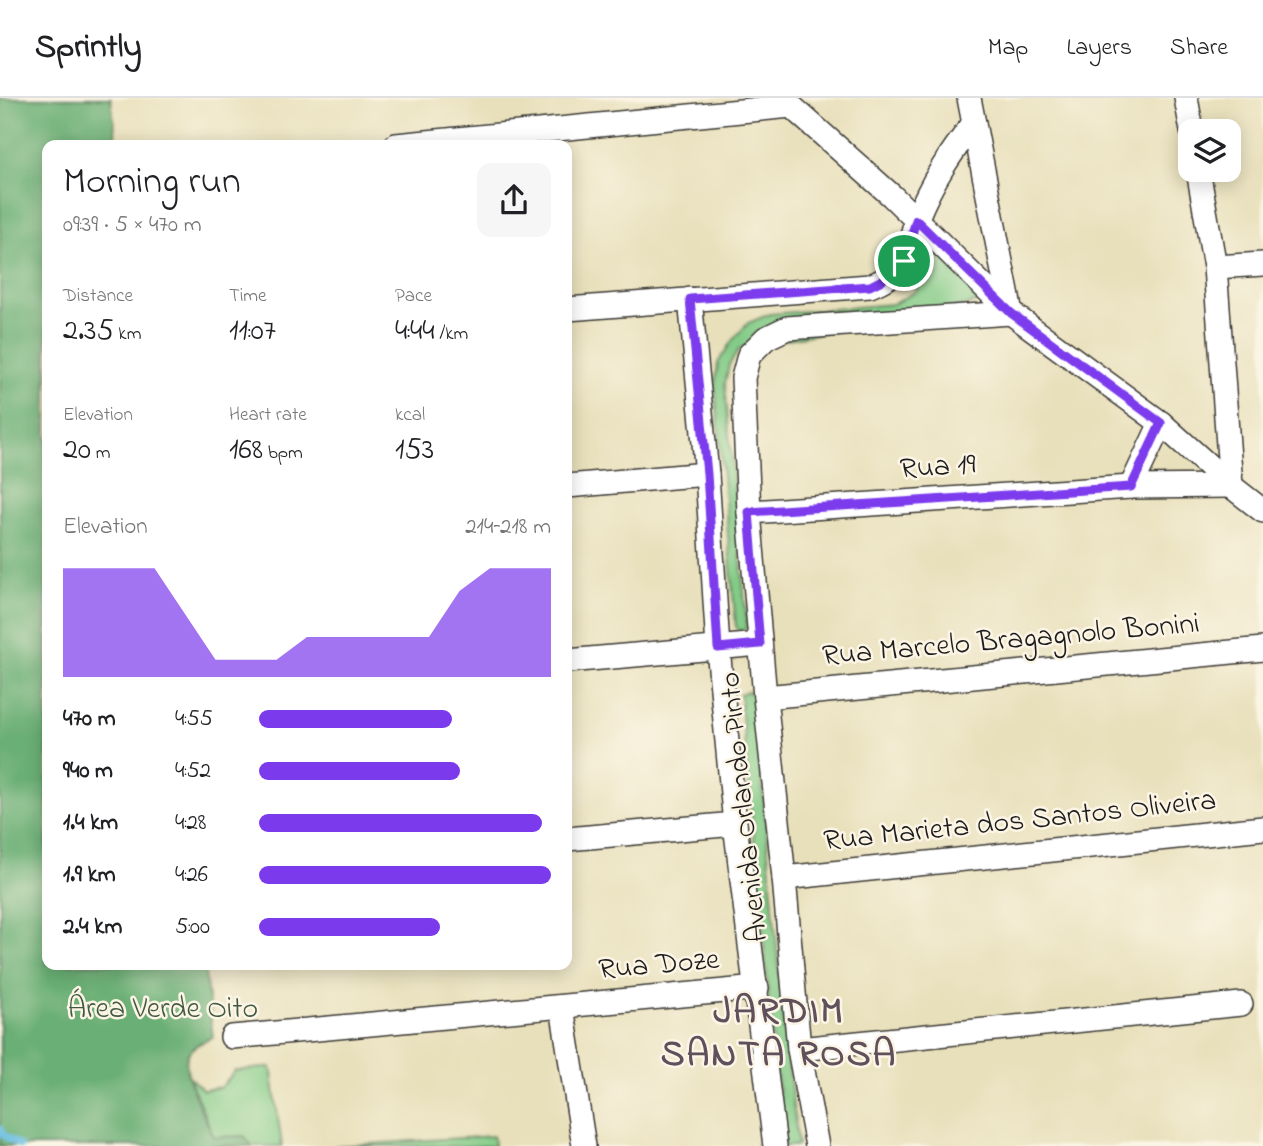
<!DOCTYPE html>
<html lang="en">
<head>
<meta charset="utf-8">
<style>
	:root { --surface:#fff; --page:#f6f6f6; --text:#202124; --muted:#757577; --line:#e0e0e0; --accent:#7c3aed }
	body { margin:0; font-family:"Indie Flower",sans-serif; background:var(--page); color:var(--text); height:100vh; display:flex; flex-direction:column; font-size:26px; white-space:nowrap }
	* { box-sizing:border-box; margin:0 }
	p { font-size:23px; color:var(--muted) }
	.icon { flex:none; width:38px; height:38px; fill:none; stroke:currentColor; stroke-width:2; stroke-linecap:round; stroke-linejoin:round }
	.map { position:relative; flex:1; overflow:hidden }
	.side { position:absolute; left:42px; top:42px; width:530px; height:830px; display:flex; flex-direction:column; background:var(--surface); border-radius:14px; box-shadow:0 4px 18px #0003 }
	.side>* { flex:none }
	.fabs { position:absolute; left:1178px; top:21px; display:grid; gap:14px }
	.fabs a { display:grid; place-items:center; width:63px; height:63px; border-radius:14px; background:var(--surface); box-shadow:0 4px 18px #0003; font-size:35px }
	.pin { position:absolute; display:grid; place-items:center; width:60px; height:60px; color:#fff; margin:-30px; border:4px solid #fff; border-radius:50%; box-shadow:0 2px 7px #0007 }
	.round { display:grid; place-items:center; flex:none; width:74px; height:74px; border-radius:14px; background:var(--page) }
	.head { display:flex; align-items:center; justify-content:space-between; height:119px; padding:0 21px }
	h1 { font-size:38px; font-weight:600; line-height:52px }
	.metrics { display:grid; grid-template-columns:repeat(3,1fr); gap:10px; height:119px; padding:7px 21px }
	.metrics div { display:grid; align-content:center }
	.metrics b { font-size:30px; font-weight:600 }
	.metrics small { font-size:19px; font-weight:400 }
	.metrics p { font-size:19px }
	.chart { height:196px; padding:14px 21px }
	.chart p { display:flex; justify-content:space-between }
	.chart svg { width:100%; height:126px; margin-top:7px; fill:var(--accent); opacity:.7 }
	ul { padding:0 21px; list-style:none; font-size:23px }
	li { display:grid; grid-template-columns:112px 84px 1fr; align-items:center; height:52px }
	li i { height:18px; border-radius:9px; background:var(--accent) }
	header { display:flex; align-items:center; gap:42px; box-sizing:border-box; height:98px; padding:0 35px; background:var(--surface); border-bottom:2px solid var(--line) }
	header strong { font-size:33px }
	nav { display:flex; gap:38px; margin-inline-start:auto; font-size:24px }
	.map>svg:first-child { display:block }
	.green { fill:#83cb87; stroke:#507452; stroke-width:2 }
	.forest { fill:#6aaf74; stroke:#436648; stroke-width:2 }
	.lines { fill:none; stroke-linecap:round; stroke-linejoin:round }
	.stream { stroke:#65bde2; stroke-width:7 }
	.minor-casing { stroke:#3b3934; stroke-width:26 }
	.minor { stroke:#fff; stroke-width:23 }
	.route-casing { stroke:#fff; stroke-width:14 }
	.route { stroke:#7c3aed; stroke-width:9 }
	.labels { text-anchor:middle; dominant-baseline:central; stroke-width:5; stroke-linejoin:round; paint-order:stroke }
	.street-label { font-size:30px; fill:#1c1c1c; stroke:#fcf5e5 }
	.park-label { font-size:30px; fill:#405941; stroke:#fcf5e5 }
	.district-label { font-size:37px; font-weight:bold; letter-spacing:2px; fill:#60505b; stroke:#fcf5e5 }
</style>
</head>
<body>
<header>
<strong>Sprintly</strong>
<nav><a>Map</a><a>Layers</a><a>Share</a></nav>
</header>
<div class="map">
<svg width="1263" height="1048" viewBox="0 0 1263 1048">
	<rect width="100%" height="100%" fill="#fcf5e5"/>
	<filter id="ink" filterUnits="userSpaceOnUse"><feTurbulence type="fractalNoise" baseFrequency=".0143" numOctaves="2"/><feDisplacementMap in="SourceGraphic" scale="14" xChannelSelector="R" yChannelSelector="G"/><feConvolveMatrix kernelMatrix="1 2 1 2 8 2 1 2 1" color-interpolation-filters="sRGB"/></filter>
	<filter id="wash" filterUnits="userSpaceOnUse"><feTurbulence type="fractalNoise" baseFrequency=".00686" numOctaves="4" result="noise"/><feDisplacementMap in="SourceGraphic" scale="28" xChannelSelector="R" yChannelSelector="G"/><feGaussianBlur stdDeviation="1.57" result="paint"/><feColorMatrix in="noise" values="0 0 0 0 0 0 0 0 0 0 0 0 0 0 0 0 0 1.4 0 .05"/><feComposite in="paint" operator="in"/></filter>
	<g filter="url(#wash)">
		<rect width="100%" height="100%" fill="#e8e0bb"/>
		<g class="green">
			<path d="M934,150L988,195L978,203L965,208L740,250L729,267L725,286L747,529L741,534L736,530L715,287L718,265L731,244L748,225L770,216L893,206L915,194L921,183L920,162Z"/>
			<path d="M749,593L754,598L785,940L798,1048H785L773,943L740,596Z"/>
			<path d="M271,969L282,1048H252L244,1038L214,1039L188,978L203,992L221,989L235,973Z"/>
			<path d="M493,1038L494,1048H335Z"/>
		</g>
		<path class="forest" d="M0,0H111L117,47H47V866H204L213,939C203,944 190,948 187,959C182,976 206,1022 214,1039L244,1038L252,1048H0Z"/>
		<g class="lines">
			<path class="stream" d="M0,1031L3,1037L20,1048"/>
		</g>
	</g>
	<g filter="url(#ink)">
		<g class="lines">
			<g class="minor-casing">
				<g id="minor">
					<path d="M782,0L892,98L1011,215L1161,325L1231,388L1263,413"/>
					<path d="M969,0L1011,215"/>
					<path d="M1186,0L1192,33"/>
					<path d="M396,47L791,8"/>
					<path d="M1198,72L1215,169L1231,388"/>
					<path d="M1215,169L1263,166"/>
					<path d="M690,201L707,376L718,550L735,726L775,1048"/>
					<path d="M567,211L870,188C880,184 891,179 898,171C910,157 911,136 917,120C932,83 950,56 974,25"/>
					<path d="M567,388L707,376"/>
					<path d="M1131,389L1161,325"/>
					<path d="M749,414L1131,389L1231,388"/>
					<path d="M567,563L760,546"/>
					<path d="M765,599L1263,551"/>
					<path d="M567,741L735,726"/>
					<path d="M784,780L1263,730"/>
					<path d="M562,909L584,1048"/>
					<path d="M232,939L757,890"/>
					<path d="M799,951L1241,906"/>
					<path d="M817,1048L799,951L784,780L765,599L749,414L743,280L749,257L766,240L787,230L1011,215"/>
				</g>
			</g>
			<use href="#minor" class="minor"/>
		</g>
	</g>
	<g class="lines" filter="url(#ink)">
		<g class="route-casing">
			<path id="route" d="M916,122L1011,215L1161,325L1131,389L749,414L760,546L718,550L707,376L690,201L870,188C908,171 905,159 916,122Z"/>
		</g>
		<use href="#route" class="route"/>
	</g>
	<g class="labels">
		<g class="street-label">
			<text transform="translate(938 370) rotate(-4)">Rua 19</text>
			<text transform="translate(1011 543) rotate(-5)">Rua Marcelo Bragagnolo Bonini</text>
			<text transform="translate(745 709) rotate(-96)">Avenida Orlando Pinto</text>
			<text transform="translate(1020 724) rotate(-6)">Rua Marieta dos Santos Oliveira</text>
			<text transform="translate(659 868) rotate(-5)">Rua Doze</text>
		</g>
		<g class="park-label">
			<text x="163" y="912">Área Verde Oito</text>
		</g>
		<g class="district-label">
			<text x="779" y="915">JARDIM<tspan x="779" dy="43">SANTA ROSA</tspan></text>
		</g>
	</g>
</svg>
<div class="fabs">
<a><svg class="icon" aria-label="layers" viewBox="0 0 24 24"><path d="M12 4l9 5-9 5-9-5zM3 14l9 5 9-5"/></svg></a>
</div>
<div class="pin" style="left:904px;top:163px;background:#1e9e55"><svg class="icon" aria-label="arrive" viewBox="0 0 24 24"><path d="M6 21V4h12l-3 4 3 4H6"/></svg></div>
<section class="side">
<div class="head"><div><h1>Morning run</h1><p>09:39 · 5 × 470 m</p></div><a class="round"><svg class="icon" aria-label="share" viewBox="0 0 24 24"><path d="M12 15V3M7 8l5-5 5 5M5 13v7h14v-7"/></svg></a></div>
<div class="metrics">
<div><p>Distance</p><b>2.35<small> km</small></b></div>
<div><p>Time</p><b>11:07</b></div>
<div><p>Pace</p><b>4:44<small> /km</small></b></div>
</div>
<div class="metrics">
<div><p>Elevation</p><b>20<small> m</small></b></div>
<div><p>Heart rate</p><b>168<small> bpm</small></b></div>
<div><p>kcal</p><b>153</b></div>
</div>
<div class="chart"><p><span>Elevation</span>214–218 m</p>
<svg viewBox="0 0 160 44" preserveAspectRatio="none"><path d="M0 44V6L10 6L20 6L30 6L40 22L50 38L60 38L70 38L80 30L90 30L100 30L110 30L120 30L130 14L140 6L150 6L160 6V44z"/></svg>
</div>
<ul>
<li><b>470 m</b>4:55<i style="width:66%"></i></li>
<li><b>940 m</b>4:52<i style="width:69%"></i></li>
<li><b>1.4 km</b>4:28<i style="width:97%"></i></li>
<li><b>1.9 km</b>4:26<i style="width:100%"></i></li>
<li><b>2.4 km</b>5:00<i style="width:62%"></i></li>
</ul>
</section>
</div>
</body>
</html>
